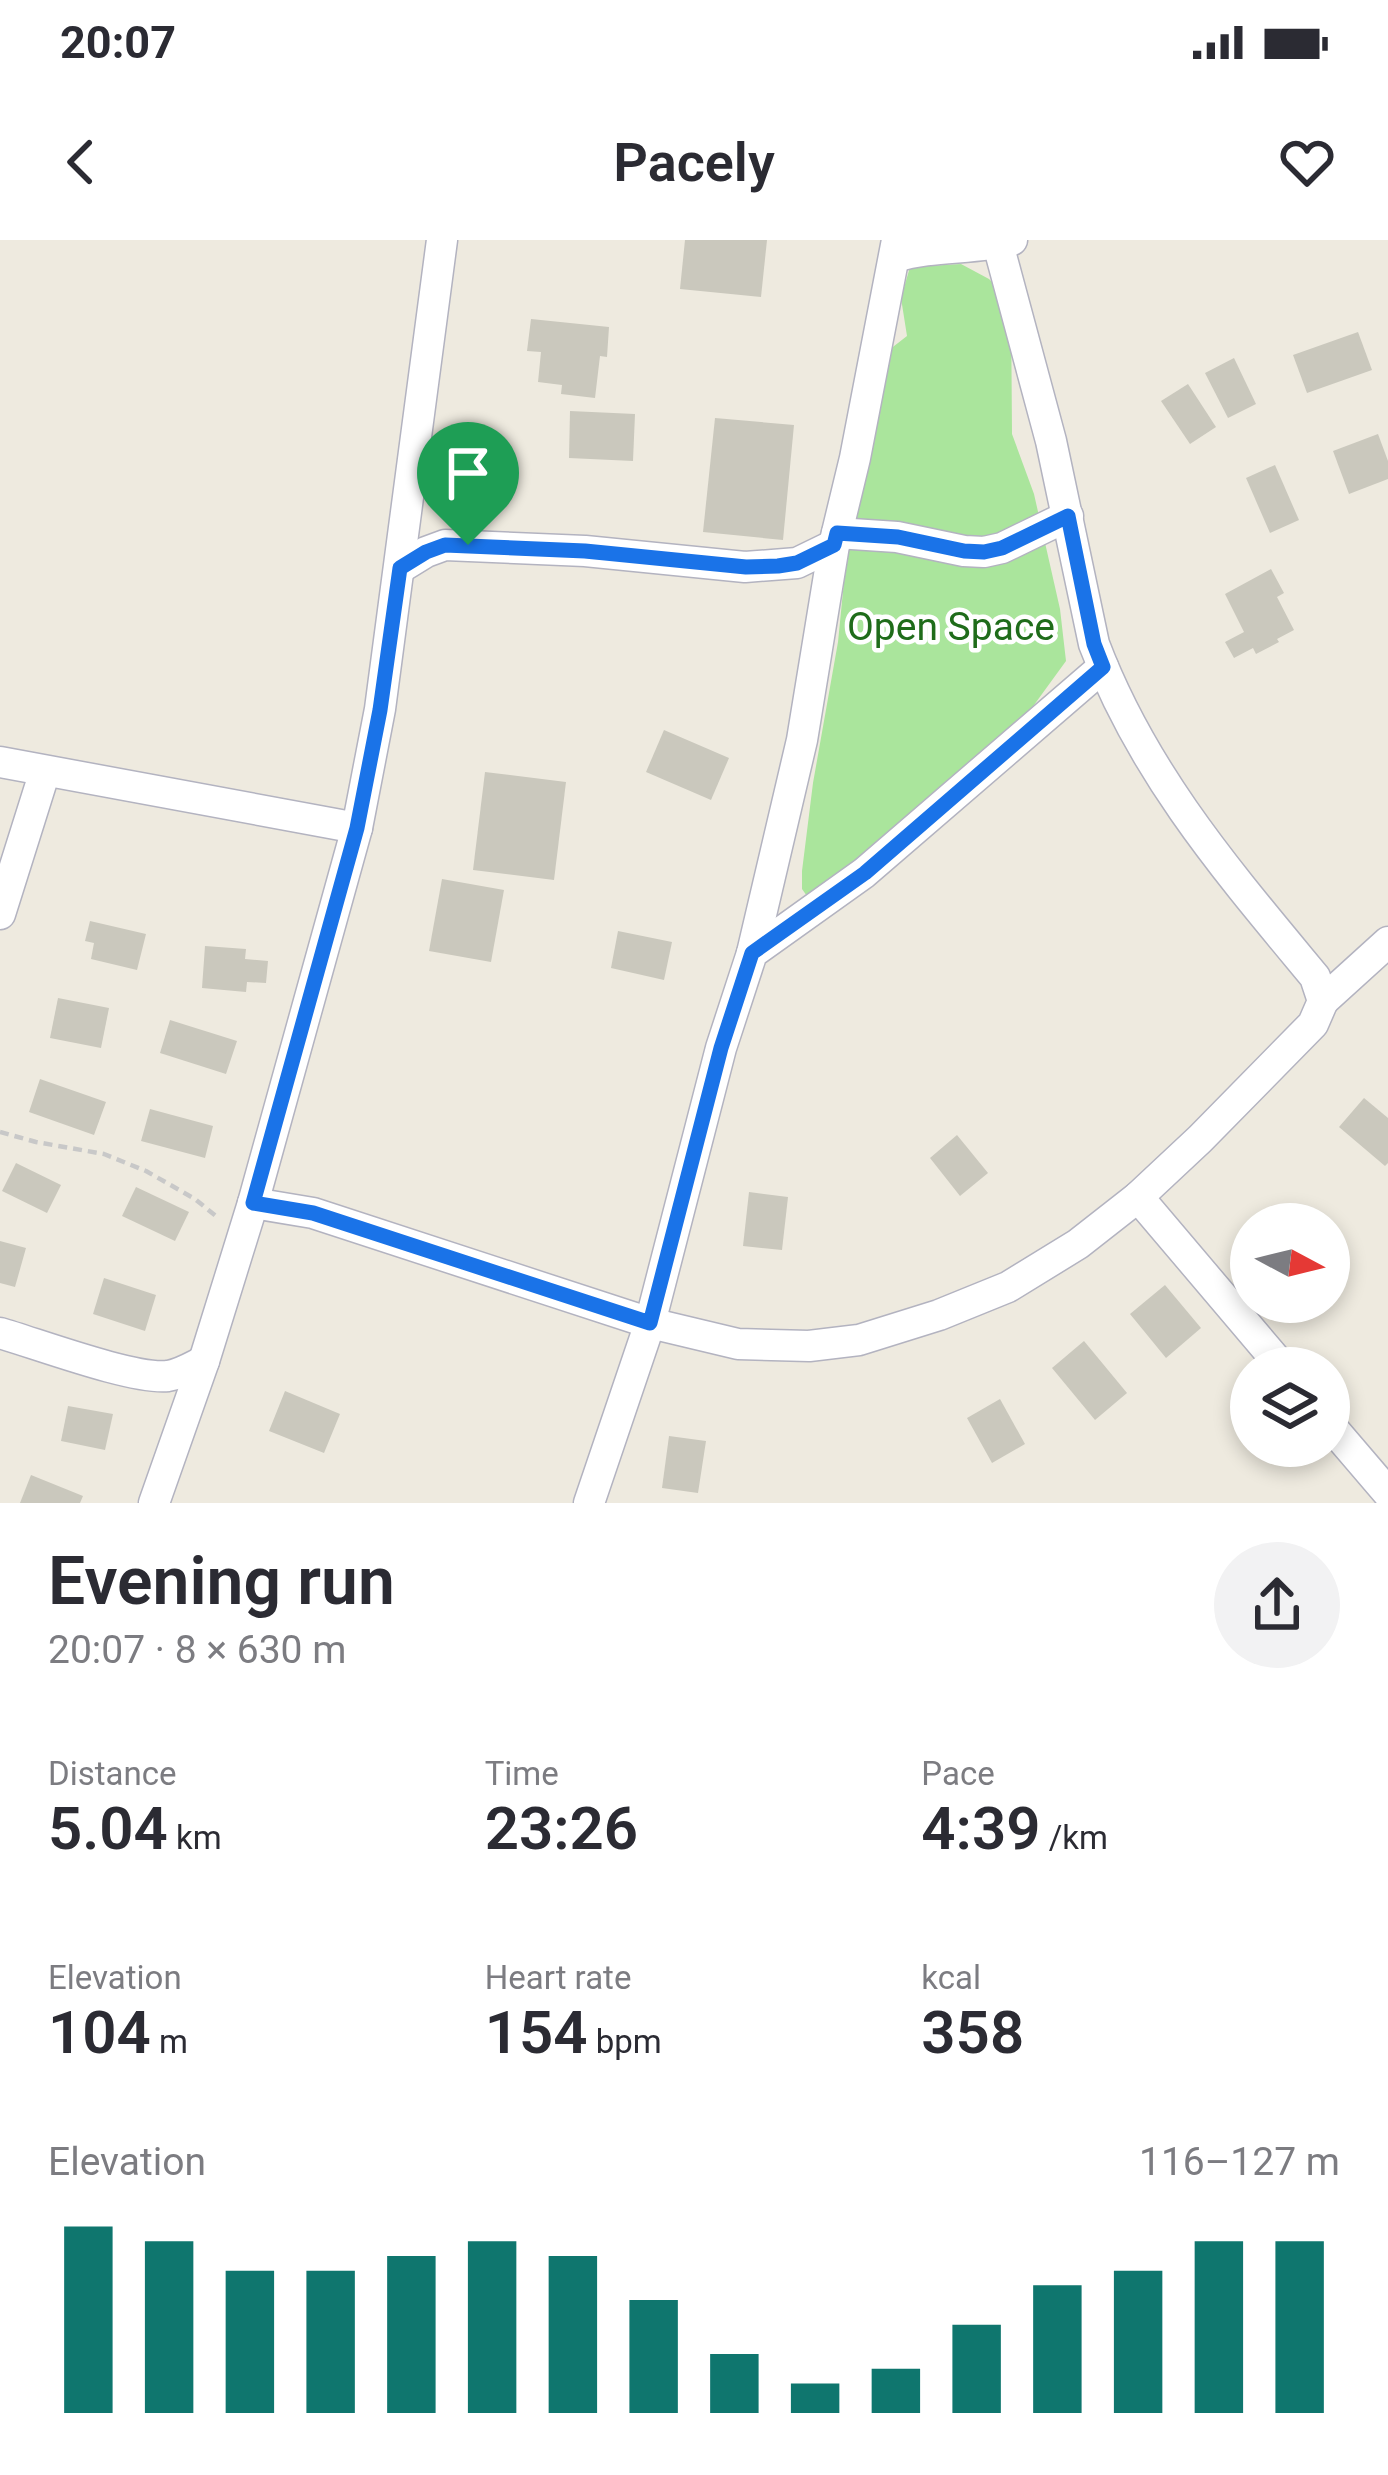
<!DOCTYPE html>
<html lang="en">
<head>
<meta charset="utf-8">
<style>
	:root { --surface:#fff; --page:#f2f2f3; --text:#2b2b33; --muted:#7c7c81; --accent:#0f766e }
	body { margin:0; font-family:Roboto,sans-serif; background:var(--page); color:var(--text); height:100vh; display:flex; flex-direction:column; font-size:45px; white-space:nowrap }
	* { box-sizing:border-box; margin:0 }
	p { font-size:39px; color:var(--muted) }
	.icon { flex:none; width:66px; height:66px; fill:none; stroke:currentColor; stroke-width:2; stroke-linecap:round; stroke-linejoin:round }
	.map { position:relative; height:1263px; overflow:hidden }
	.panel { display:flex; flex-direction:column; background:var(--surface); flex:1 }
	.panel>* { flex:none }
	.needle { width:78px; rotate:97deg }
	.tools { position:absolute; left:1230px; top:963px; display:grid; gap:24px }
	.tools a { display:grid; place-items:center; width:120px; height:120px; border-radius:50%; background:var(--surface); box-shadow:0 6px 18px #0003; font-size:60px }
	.pin { position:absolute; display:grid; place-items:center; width:102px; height:102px; color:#fff; margin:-123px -51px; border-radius:50% 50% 50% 0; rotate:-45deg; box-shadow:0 0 12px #0007 }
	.pin .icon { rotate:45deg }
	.round { display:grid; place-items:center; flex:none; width:126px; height:126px; border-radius:63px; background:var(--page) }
	.head { display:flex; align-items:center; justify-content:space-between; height:204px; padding:0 48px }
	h1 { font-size:66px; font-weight:600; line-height:90px }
	.figures { display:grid; grid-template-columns:repeat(3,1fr); gap:18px; height:204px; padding:12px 48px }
	.figures div { display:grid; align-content:center }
	.figures b { font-size:60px; font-weight:600 }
	.figures small { font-size:33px; font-weight:400 }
	.figures p { font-size:33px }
	.chart { height:336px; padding:24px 48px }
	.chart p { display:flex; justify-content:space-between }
	.chart svg { width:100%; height:216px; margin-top:12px; stroke:var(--accent); stroke-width:6 }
	.status { display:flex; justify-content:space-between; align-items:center; height:84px; padding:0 60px; background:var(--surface); direction:ltr }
	.status svg { height:33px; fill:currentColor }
	header { display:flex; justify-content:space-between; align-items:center; height:156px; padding:0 48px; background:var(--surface); font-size:54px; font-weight:600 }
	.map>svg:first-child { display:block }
	.green { fill:#aae59c }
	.building { fill:#cac8bd }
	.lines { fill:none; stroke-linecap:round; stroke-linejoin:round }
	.minor-casing { stroke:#b3b3c0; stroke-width:33 }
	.path { stroke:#c8c8c8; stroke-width:4.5; stroke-dasharray:9 6; stroke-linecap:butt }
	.minor { stroke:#fff; stroke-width:30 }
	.route-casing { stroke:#fff; stroke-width:24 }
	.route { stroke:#1a73e8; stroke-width:15 }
	.labels { text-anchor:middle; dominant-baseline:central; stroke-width:9; stroke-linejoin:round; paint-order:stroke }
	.park-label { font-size:39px; fill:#1f6c1a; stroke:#fff }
</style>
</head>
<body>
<div class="status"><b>20:07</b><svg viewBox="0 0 49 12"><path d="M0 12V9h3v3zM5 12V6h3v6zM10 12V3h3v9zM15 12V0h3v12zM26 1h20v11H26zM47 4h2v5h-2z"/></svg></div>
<header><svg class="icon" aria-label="back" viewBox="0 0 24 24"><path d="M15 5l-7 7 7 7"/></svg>Pacely<svg class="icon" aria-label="heart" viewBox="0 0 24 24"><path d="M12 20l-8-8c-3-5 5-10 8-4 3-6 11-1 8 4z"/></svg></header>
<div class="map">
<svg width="1388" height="1263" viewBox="0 0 1388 1263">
	<rect width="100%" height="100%" fill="#eeeadf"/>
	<path class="green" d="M961,24L989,39L1011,61L1012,194L1034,254L1060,369L1066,421L999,513L814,666L802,649V631L813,543L838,402L848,301L871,124L907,96L901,58L910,27Z"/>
	<g class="building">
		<path d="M685,0H767L761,57L680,49Z"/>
		<path d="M531,79L609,87L607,117L600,116L595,158L561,154L562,145L538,142L541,112L527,111Z"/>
		<path d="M1358,92L1372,130L1307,153L1293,115Z"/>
		<path d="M1234,118L1256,164L1228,178L1205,133Z"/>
		<path d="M1188,144L1216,187L1190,204L1161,161Z"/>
		<path d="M570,171L635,174L633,221L569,218Z"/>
		<path d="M715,178L794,185L783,300L703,292Z"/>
		<path d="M1378,194L1388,221V239L1349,254L1333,211Z"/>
		<path d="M1275,225L1299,280L1270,293L1246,238Z"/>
		<path d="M1271,329L1284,353L1277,357L1294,390L1277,399L1279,402L1256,414L1253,408L1234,418L1225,402L1244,392L1225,354Z"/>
		<path d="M664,490L729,518L711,560L646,532Z"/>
		<path d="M485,532L566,542L554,640L473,630Z"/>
		<path d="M442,639L504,650L491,722L429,711Z"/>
		<path d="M90,681L146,694L137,730L91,719L94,703L85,701Z"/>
		<path d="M618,691L672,702L664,740L611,728Z"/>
		<path d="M205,706L246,709L245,719L268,721L266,743L247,742L246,752L202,748Z"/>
		<path d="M58,758L109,768L101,808L50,798Z"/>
		<path d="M170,780L237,801L226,834L160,813Z"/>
		<path d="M40,839L106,862L94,895L29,872Z"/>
		<path d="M1364,858L1388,878V923L1385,926L1339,887Z"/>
		<path d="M150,869L213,886L205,918L141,901Z"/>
		<path d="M957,895L988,933L960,956L930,918Z"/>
		<path d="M16,923L61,945L47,973L2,951Z"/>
		<path d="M136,947L189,972L175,1001L122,976Z"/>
		<path d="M749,952L788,957L782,1010L743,1006Z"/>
		<path d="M0,1001L26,1008L15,1047L0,1043Z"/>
		<path d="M104,1038L156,1055L145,1091L93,1074Z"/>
		<path d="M1165,1045L1201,1088L1166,1118L1130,1074Z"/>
		<path d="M1084,1101L1127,1153L1095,1180L1052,1128Z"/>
		<path d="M285,1151L340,1174L324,1213L269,1191Z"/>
		<path d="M1000,1159L1025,1204L992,1223L967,1178Z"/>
		<path d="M68,1166L113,1174L105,1210L61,1201Z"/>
		<path d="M669,1196L706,1201L698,1253L662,1248Z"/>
		<path d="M31,1235L83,1256L80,1263H20Z"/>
	</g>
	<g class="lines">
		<g class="minor-casing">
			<g id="minor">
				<path d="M895,17C934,5 974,10 1012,0"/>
				<path d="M837,293L897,297L964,311L984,312L1002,308L1068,276"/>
				<path d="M400,328L426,312L445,305L585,311L745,327L797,323L834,305"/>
				<path d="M0,522L357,588"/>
				<path d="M0,674L45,531"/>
				<path d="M752,713L802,500L834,305L855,218L897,0"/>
				<path d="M1323,761L1388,702"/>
				<path d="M1138,957L1283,1128"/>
				<path d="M253,963L313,973L650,1083L738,1104L809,1106L859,1100L939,1075L1008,1047L1078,1004L1138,957L1200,899L1313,784L1323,761L1315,737C1228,632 1143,534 1094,404L1051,201L998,4"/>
				<path d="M0,1093C38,1104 134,1140 168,1136C181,1134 192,1127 204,1121"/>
				<path d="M1329,1184L1388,1253"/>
				<path d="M154,1263L204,1121L253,963L357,588L380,469L442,0"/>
				<path d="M589,1263L650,1083L721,808L752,713L864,633L1103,427"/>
			</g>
		</g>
		<path class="path" d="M0,892L36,902L104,914L146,931L195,959L217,977"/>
		<use href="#minor" class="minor"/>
	</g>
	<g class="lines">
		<g class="route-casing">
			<path id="route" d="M1068,276L1094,404L1103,427L865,633L752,713L721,808L650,1083L313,973L253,963L357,588L380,470L400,328L426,312L445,305L585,311L746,327L778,326L797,323L834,305L837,293L898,297L964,311L984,312L1002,308Z"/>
		</g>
		<use href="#route" class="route"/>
	</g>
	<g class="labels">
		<g class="park-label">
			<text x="951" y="387">Open Space</text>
		</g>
	</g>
</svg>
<div class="tools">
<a><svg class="needle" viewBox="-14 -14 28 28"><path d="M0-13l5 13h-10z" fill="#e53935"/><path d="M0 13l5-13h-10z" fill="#7c7c81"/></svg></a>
<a><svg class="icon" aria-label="layers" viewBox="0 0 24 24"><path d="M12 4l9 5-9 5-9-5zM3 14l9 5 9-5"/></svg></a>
</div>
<div class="pin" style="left:468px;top:305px;background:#1e9e55"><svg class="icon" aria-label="arrive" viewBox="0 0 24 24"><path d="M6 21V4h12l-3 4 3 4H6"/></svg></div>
</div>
<section class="panel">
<div class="head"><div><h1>Evening run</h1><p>20:07 · 8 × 630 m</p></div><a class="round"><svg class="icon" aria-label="share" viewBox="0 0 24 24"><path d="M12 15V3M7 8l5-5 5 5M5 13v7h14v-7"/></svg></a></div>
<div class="figures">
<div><p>Distance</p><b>5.04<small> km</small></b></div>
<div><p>Time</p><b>23:26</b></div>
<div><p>Pace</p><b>4:39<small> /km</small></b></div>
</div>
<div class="figures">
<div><p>Elevation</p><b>104<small> m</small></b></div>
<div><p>Heart rate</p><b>154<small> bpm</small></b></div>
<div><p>kcal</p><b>358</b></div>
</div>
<div class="chart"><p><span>Elevation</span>116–127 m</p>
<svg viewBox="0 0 160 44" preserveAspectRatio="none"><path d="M5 44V6M15 44V9M25 44V15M35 44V15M45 44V12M55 44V9M65 44V12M75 44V21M85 44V32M95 44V38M105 44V35M115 44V26M125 44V18M135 44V15M145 44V9M155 44V9"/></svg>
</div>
</section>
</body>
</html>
